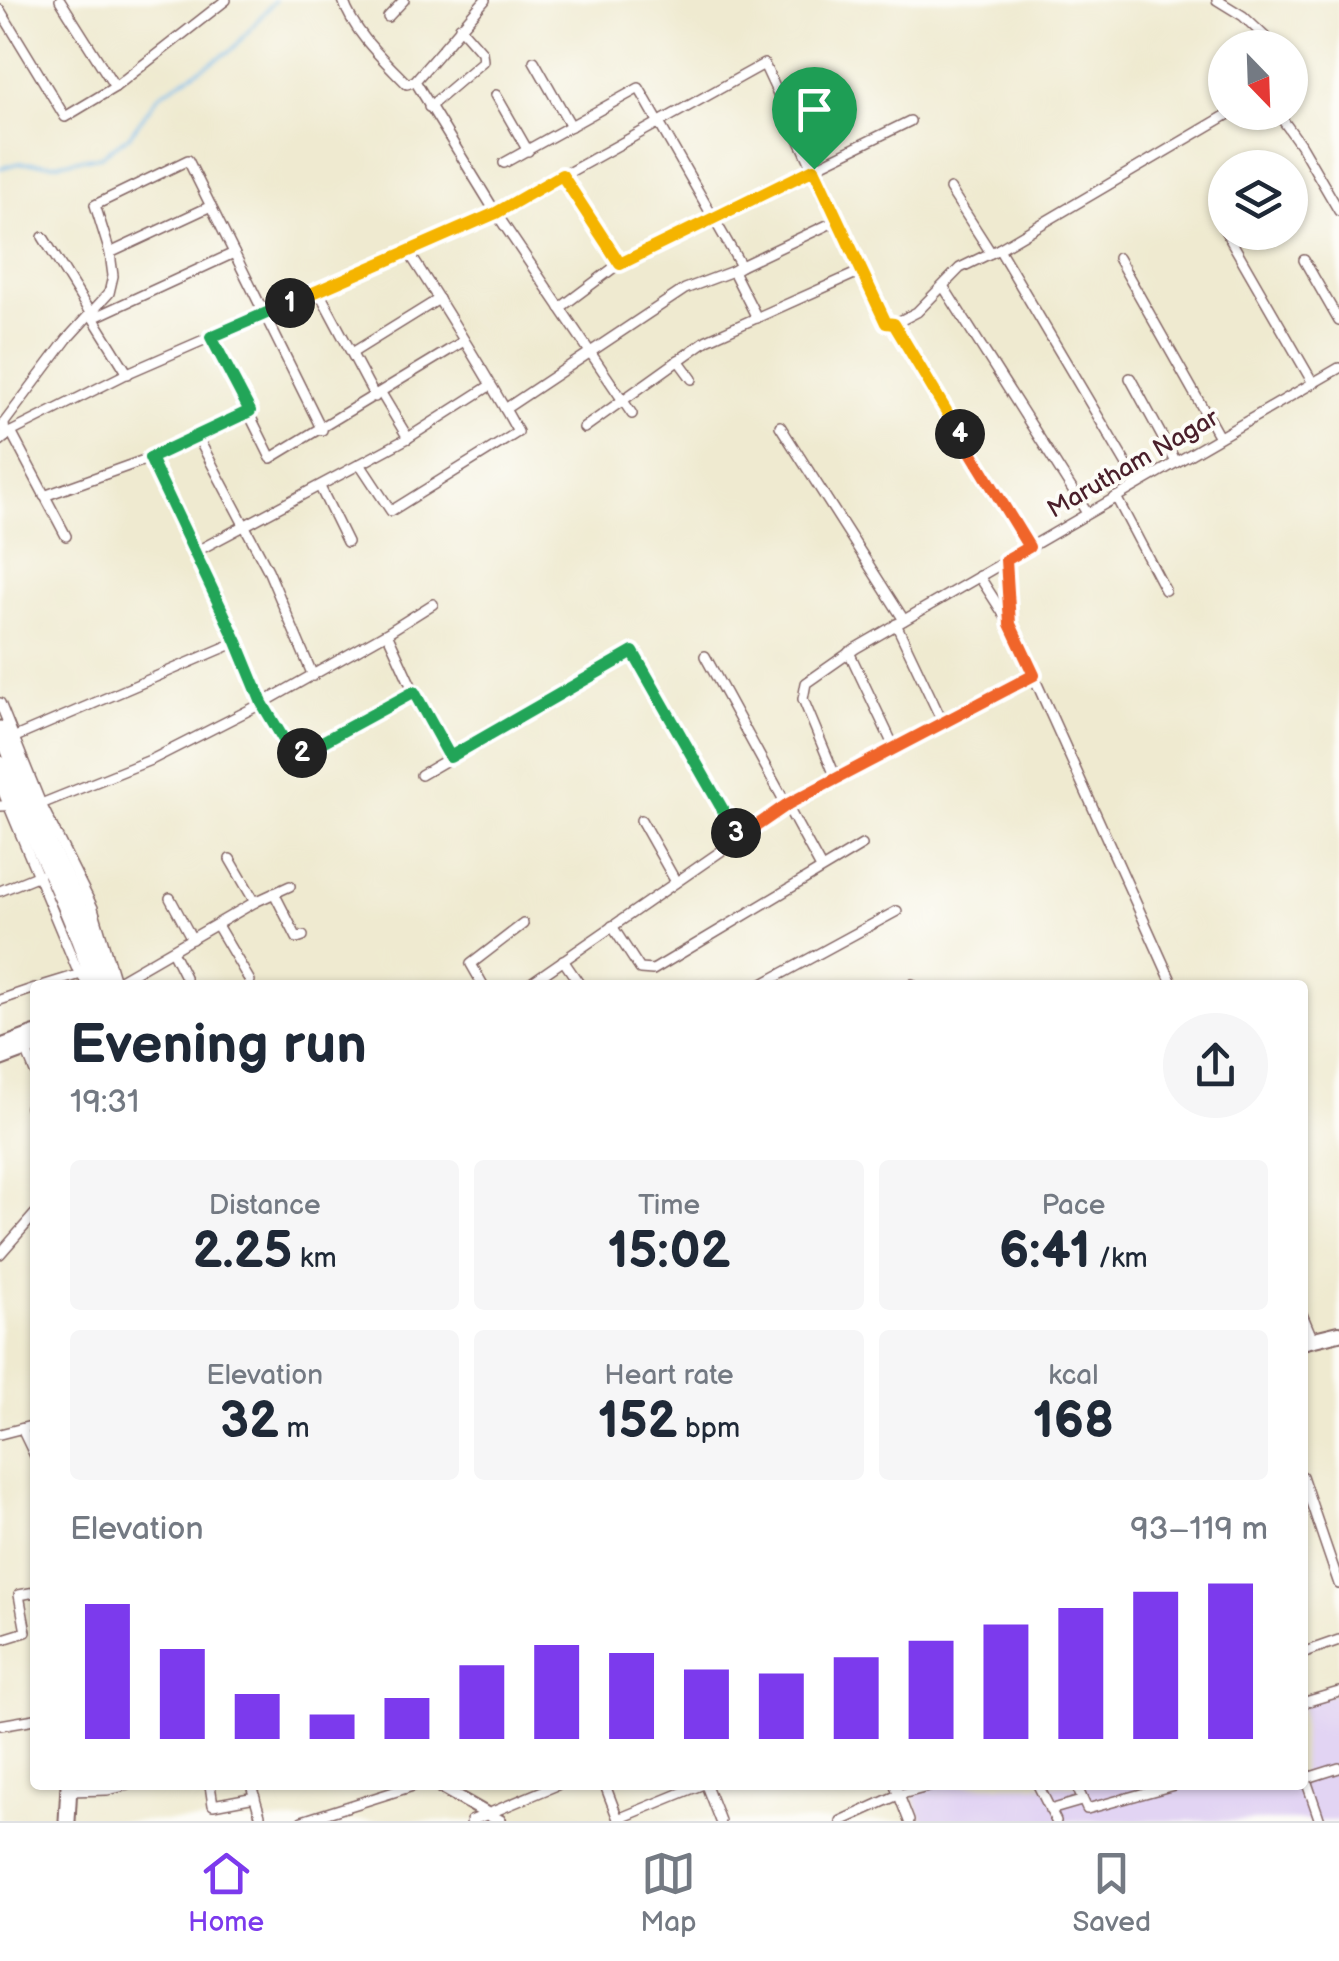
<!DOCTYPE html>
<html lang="en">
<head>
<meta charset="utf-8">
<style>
	:root { --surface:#fff; --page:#f6f6f7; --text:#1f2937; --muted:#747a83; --line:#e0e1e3; --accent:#7c3aed }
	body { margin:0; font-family:"Balsamiq Sans",sans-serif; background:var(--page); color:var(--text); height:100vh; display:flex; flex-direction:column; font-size:38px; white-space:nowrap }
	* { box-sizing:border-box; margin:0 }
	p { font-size:32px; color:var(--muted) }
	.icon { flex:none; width:55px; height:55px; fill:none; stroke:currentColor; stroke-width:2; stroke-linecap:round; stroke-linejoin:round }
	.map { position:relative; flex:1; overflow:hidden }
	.sheet { position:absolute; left:30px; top:980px; width:1278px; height:810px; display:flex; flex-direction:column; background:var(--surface); border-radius:10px; box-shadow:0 2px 8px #0004 }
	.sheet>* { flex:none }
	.needle { width:65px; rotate:157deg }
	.fabs { position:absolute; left:1208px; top:30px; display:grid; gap:20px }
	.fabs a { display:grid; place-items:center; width:100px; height:100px; border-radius:50%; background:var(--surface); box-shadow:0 2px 8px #0004; font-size:50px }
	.pin { position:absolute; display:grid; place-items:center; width:85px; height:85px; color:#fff; margin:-102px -42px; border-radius:50% 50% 50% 0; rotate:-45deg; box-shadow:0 0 10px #0007 }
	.pin .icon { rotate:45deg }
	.km { position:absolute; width:50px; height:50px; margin:-25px; border-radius:50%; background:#222; color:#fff; font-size:28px; line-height:50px; text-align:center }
	.round { display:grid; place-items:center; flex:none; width:105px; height:105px; border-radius:52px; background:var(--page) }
	.overview { display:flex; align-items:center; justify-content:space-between; height:170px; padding:0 40px }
	h1 { font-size:55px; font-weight:700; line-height:75px }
	.figures { display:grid; grid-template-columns:repeat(3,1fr); gap:15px; height:170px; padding:10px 40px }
	.figures div { display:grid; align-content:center; border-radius:10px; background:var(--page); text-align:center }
	.figures b { font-size:50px; font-weight:700 }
	.figures small { font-size:28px; font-weight:400 }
	.figures p { font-size:28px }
	.chart { height:280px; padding:20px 40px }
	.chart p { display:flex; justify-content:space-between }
	.chart svg { width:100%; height:180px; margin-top:10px; stroke:var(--accent); stroke-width:6 }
	.tabs { display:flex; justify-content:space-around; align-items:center; height:140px; border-top:2px solid var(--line); background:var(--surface); font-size:28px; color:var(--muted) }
	.tabs a { display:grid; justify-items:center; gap:5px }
	.tabs .active { color:var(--accent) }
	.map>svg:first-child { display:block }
	.built { fill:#e2d4f3 }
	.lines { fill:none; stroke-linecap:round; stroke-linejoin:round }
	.stream { stroke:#78bbee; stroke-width:2.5 }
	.minor-casing { stroke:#846665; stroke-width:12 }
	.tertiary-casing { stroke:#846665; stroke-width:15 }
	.secondary-casing { stroke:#846665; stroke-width:18 }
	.trunk-casing { stroke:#846665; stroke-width:19 }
	.minor { stroke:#fff; stroke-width:9 }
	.tertiary { stroke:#fff; stroke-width:11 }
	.secondary { stroke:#fff; stroke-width:14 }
	.trunk { stroke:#fff; stroke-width:15 }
	.split-1-casing { stroke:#fff; stroke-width:20 }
	.split-2-casing { stroke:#fff; stroke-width:20 }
	.split-3-casing { stroke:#fff; stroke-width:20 }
	.split-4-casing { stroke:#fff; stroke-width:20 }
	.split-5-casing { stroke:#fff; stroke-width:20 }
	.split-1 { stroke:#f5b400; stroke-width:12 }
	.split-2 { stroke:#22a559; stroke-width:12 }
	.split-3 { stroke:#22a559; stroke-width:12 }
	.split-4 { stroke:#f0652b; stroke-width:12 }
	.split-5 { stroke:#f5b400; stroke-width:12 }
	.labels { text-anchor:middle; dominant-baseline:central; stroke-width:8; stroke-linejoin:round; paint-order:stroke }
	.street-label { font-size:25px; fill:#4a1f2b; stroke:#fdfcf7 }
</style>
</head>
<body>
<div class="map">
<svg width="1339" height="1821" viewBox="0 0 1339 1821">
	<rect width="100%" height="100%" fill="#fdfcf7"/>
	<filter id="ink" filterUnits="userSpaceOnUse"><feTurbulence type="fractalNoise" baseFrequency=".01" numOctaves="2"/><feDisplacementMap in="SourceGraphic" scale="20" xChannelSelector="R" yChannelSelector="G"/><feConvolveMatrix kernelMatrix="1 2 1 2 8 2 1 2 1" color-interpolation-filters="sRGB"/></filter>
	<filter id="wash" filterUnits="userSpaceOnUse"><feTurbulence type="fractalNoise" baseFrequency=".0048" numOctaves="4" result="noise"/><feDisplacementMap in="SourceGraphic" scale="40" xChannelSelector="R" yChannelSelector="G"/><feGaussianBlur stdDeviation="2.25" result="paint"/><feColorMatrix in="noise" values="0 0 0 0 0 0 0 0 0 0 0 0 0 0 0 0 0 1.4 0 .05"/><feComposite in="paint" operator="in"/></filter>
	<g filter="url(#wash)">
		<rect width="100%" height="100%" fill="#efead0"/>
		<path class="built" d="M1339,1691V1821H923L910,1785H1302L1303,1704Z"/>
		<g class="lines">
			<path class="stream" d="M0,168L20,163L53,164L101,156L130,135L160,94L233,49L275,0"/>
		</g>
	</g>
	<g filter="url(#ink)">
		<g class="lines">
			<g class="minor-casing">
				<g id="minor">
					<path d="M60,0L115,87"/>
					<path d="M343,0C354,33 383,59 407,84L415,81"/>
					<path d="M485,0L415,81L496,213L632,414"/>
					<path d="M1217,0L1243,16L1277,48"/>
					<path d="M0,10L65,117L115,87L226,0"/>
					<path d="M388,17L404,0"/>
					<path d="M1290,59L1293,77L1290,78"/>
					<path d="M534,61L571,126"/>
					<path d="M496,95L528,151"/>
					<path d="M429,107L483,61L482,52L460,27"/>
					<path d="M1277,112L1300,144L1339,211"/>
					<path d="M504,163L639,88L741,266L733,271"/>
					<path d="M950,189L991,253"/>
					<path d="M1220,221L1225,230"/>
					<path d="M1226,232L1313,383"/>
					<path d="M43,237L128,374"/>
					<path d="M999,249L1232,112"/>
					<path d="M408,251C446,310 484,371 518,432L391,511L360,464L408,438L491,385"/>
					<path d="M110,253L211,206"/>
					<path d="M1118,258L1219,437"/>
					<path d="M1304,260L1339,321"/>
					<path d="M620,263L910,121"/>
					<path d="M741,266L838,220"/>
					<path d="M943,286L1087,513"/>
					<path d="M318,290L375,397"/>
					<path d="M560,308L620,263L562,175"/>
					<path d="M95,317L234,253"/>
					<path d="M894,324L917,312L960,268L999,249L1138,484"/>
					<path d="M211,337L271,458L464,341"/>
					<path d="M352,353L439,299"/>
					<path d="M678,360L692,379"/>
					<path d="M1130,378L1176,462"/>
					<path d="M381,393L408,438"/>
					<path d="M505,409L685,289L733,271L757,318"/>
					<path d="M780,426L904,620"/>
					<path d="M584,428L707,340L861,271L887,323L894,324L1029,547"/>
					<path d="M11,432L66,536"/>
					<path d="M197,436L268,570L313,676"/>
					<path d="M5,437L4,423L67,339L109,293L113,276L110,253L95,205L188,160L322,430"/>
					<path d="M0,441L11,432L130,372L496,213L764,64L861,271"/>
					<path d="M320,487L347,542"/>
					<path d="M44,496L150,458"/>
					<path d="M1116,497L1165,590"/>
					<path d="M195,552L360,464"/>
					<path d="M1006,560L1010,621"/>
					<path d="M979,576L1010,624L1173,985"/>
					<path d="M387,633L414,692L294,757L263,703L387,633L433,604"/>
					<path d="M849,652L894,747"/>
					<path d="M705,656L821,868"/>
					<path d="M414,692L450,757"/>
					<path d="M0,703L41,804L93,908L116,985"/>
					<path d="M942,721L1034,675"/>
					<path d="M13,738L237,642"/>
					<path d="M421,775L633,652L739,838"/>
					<path d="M836,778L942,721L896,624"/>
					<path d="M0,785L76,967L88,985"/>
					<path d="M0,806L41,804L153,759L263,703L150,458L250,411"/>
					<path d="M641,820L676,882"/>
					<path d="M230,859L255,902"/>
					<path d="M0,891L39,875"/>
					<path d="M274,893L297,938L303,936"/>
					<path d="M170,898L192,939"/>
					<path d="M217,925L250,981"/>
					<path d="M612,926L640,969L653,970L862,845"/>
					<path d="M172,951L185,977V985"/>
					<path d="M563,960L580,985"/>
					<path d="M115,983L255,902L290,886"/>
					<path d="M45,985L81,974"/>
					<path d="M483,985L471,964L523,924"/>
					<path d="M528,985L789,804L836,778L803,699L806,683L856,648L1339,368"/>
					<path d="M761,985L897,911"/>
					<path d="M911,985L912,984"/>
					<path d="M0,1000L35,988"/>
					<path d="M26,1050L35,1072"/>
					<path d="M35,1096L30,1107L35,1125"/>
					<path d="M0,1254L35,1214"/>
					<path d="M1302,1314L1313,1340"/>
					<path d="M22,1429L35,1456"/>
					<path d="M0,1434L35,1425"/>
					<path d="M1302,1476L1339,1584"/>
					<path d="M0,1640L26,1632L19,1595L35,1592"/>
					<path d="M1302,1653L1339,1640"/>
					<path d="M1302,1703L1339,1692"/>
					<path d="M0,1725L35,1719"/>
					<path d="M1304,1779L1339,1768"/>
					<path d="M1306,1780L1320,1821"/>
					<path d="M210,1785L213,1805L255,1797"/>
					<path d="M251,1785L260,1815"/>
					<path d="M605,1785L618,1819L701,1785"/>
					<path d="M706,1785L720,1821"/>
					<path d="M895,1785L909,1821"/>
					<path d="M1038,1785L1056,1821"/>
					<path d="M1076,1785L1087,1809L1174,1785"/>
					<path d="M69,1791L107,1790L128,1785"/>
					<path d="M1050,1810L1081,1801"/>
					<path d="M302,1821L416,1785"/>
					<path d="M471,1821L557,1785"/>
					<path d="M841,1821L898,1795L935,1785"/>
				</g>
			</g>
			<g class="tertiary-casing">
				<path id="tertiary" d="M437,1785L500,1821"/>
			</g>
			<g class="secondary-casing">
				<g id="secondary">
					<path d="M0,1047L35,1034"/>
					<path d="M0,1059L35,1046"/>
					<path d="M1302,1342L1339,1333"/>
				</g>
			</g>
			<g class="trunk-casing">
				<g id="trunk">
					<path d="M0,729L50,848L82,911L107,985"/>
					<path d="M0,764C32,837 72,908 94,985"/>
					<path d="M67,1821L69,1785"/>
				</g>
			</g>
			<use href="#minor" class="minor"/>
			<use href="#tertiary" class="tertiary"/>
			<use href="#secondary" class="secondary"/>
			<use href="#trunk" class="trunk"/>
		</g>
	</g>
	<g class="lines" filter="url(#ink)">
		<g class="split-1-casing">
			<path id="split-1" d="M290,303L496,213L562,175L620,264L814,169"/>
		</g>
		<g class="split-2-casing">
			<path id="split-2" d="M290,303L211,337L250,411L150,458L237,642L262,703L294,757L302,753"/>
		</g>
		<g class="split-3-casing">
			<path id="split-3" d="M302,753L414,692L450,757L633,652L736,833"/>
		</g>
		<g class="split-4-casing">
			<path id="split-4" d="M736,833L739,838L788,804L1034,675L1010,624L1006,560L1029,547L960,434"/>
		</g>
		<g class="split-5-casing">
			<path id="split-5" d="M814,169L886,323L894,324L960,434"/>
		</g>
		<use href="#split-1" class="split-1"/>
		<use href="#split-2" class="split-2"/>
		<use href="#split-3" class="split-3"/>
		<use href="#split-4" class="split-4"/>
		<use href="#split-5" class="split-5"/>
	</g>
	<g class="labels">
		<g class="street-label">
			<text transform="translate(1133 464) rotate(-30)">Marutham Nagar</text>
		</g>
	</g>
</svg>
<div class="fabs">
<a><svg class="needle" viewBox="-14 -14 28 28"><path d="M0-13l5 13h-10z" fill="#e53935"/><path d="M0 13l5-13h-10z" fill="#747a83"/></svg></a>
<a><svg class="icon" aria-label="layers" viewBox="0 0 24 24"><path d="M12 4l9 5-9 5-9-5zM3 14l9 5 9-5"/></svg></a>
</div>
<div class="pin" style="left:814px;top:169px;background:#1e9e55"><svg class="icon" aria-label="arrive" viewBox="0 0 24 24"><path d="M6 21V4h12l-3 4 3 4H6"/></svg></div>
<b class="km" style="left:290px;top:303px">1</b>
<b class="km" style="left:302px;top:753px">2</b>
<b class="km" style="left:736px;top:833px">3</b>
<b class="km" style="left:960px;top:434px">4</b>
<section class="sheet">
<div class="overview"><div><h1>Evening run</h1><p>19:31</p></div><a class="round"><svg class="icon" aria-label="share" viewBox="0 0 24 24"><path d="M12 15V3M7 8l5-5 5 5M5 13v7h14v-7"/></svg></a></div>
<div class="figures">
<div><p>Distance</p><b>2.25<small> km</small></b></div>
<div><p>Time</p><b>15:02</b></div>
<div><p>Pace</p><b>6:41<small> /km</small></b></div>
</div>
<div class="figures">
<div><p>Elevation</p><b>32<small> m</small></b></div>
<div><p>Heart rate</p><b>152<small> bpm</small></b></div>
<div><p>kcal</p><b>168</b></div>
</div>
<div class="chart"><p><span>Elevation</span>93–119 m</p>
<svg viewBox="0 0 160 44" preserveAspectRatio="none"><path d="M5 44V11M15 44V22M25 44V33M35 44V38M45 44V34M55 44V26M65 44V21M75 44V23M85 44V27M95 44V28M105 44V24M115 44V20M125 44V16M135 44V12M145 44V8M155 44V6"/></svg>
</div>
</section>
</div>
<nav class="tabs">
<a class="active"><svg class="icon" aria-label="home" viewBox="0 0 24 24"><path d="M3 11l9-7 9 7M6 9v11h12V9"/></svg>Home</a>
<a><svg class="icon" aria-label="map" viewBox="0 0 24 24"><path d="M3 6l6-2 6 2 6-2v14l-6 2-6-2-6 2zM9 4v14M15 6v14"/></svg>Map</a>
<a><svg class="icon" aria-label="saved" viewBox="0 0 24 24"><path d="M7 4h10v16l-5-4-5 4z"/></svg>Saved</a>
</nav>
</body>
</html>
